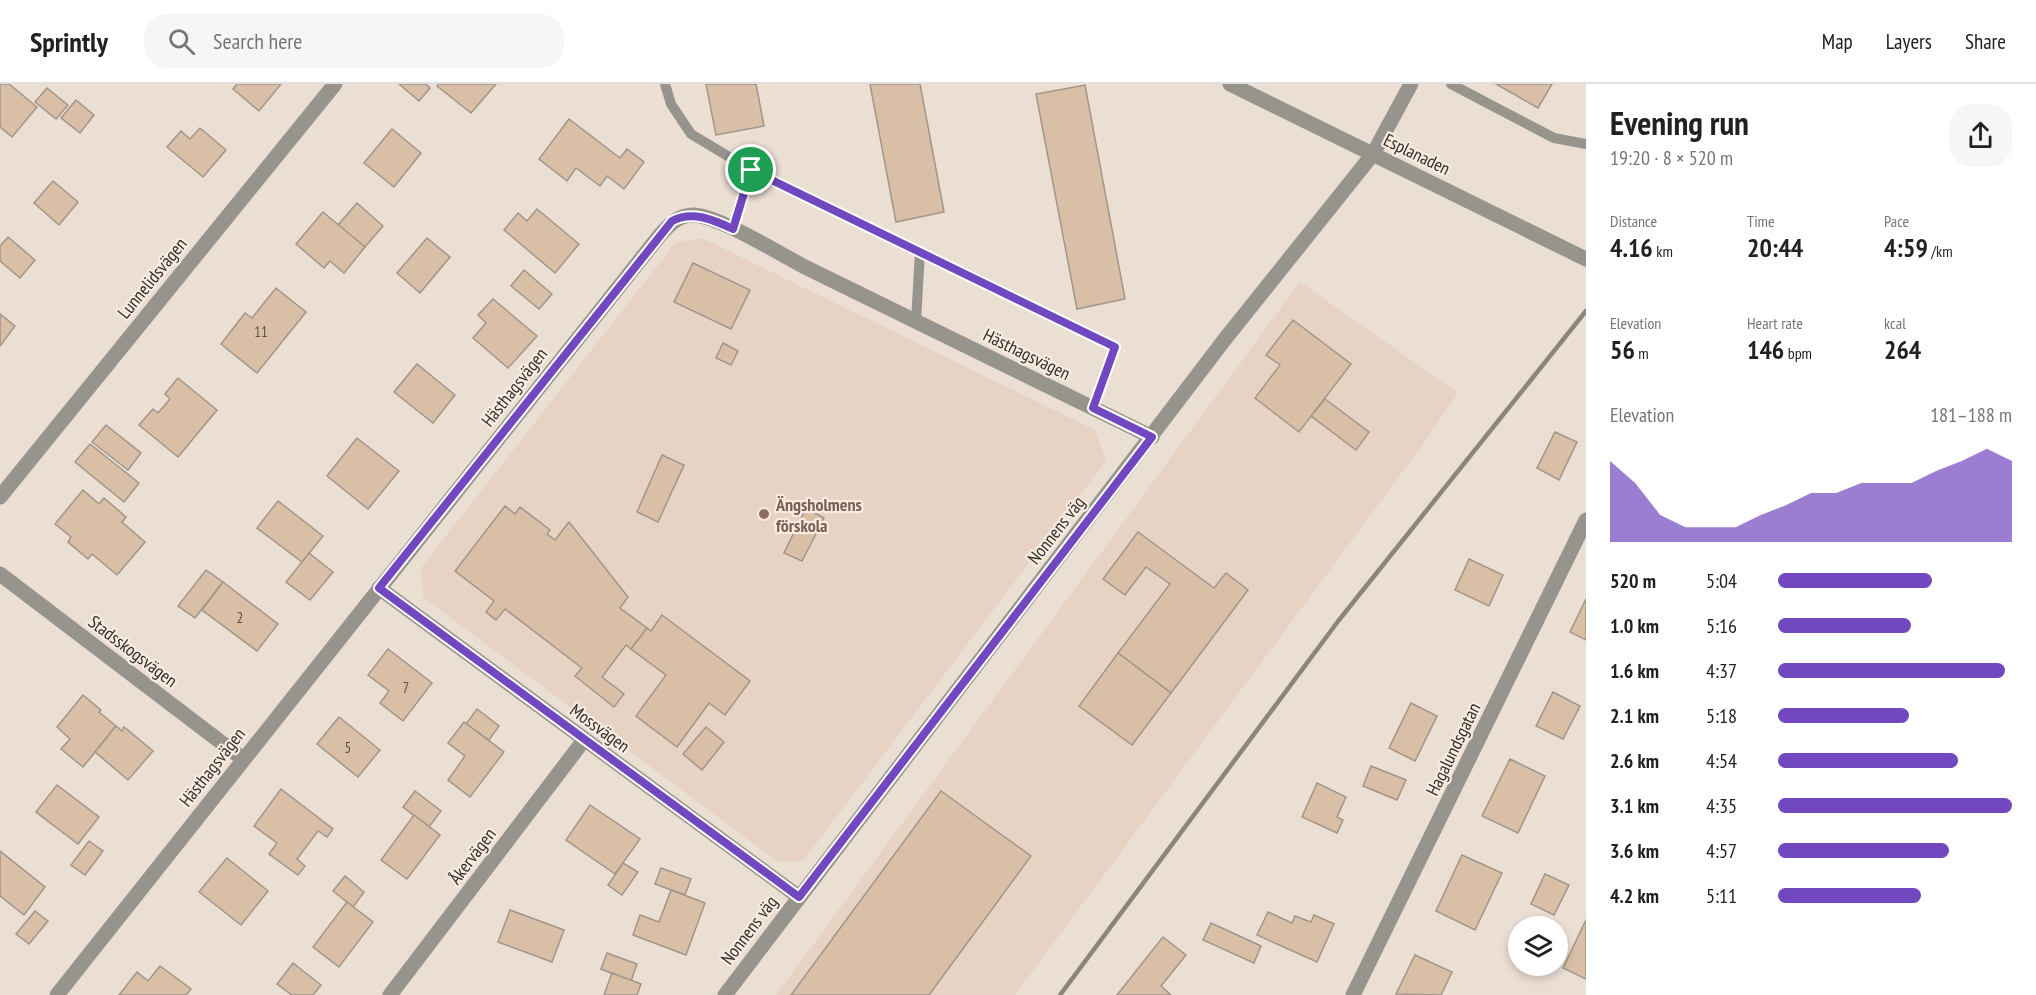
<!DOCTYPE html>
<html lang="en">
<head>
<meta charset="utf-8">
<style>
	:root { --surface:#fff; --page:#f6f6f6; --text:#202124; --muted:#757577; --line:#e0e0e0; --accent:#7248c0 }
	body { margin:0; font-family:"PT Sans Narrow",sans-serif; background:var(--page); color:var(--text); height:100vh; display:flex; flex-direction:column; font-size:22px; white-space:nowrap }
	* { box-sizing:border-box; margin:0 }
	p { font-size:20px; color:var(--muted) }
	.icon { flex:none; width:33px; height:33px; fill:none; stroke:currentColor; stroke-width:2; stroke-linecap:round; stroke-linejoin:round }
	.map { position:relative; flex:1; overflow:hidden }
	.sheet { display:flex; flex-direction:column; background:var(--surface); width:450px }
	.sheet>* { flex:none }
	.buttons { position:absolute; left:1508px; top:832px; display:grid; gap:12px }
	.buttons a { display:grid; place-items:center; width:60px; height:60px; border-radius:50%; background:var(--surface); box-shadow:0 3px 9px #0003; font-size:30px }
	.pin { position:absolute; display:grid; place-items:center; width:51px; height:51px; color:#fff; margin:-26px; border:3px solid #fff; border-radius:50%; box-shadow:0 2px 6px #0007 }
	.round { display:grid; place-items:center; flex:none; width:63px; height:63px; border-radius:24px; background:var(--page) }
	.overview { display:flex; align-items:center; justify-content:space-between; height:102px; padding:0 24px }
	h1 { font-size:33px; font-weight:700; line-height:45px }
	.stats { display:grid; grid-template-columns:repeat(3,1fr); gap:9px; height:102px; padding:6px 24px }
	.stats div { display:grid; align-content:center }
	.stats b { font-size:26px; font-weight:700 }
	.stats small { font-size:16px; font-weight:400 }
	.stats p { font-size:16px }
	.chart { height:168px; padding:12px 24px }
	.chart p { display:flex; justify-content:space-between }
	.chart svg { width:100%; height:108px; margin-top:6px; fill:var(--accent); opacity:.7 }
	ul { padding:0 24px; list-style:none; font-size:20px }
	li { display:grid; grid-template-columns:96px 72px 1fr; align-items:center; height:45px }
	li i { height:15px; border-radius:8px; background:var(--accent) }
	header { display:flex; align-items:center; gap:36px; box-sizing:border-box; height:84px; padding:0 30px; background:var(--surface); border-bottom:2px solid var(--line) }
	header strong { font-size:28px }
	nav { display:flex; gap:33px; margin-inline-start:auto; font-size:21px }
	.search { width:420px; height:54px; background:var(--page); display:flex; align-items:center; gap:15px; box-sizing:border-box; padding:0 21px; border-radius:24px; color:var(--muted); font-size:22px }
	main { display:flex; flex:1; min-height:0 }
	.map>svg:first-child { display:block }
	.built { fill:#e6d3c3 }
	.building { fill:#dabfa7; stroke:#a1958a; stroke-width:1.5 }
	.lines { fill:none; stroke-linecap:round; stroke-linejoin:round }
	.service { stroke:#97948e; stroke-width:10 }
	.minor { stroke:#97948e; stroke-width:15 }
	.tertiary { stroke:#97948e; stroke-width:15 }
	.rail { stroke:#8d847c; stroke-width:4.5 }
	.route-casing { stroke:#fff; stroke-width:12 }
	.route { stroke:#7248c0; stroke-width:8 }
	.education-dot { fill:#8d6e63; stroke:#f8ebe0; stroke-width:2 }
	.labels { text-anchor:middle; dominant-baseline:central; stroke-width:4.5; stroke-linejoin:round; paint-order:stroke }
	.number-label { font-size:15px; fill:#5d5249 }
	.street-label { font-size:18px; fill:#332e2a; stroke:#f8ebe0 }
	.education-label { font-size:18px; font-weight:bold; fill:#785e54; stroke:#f8ebe0; text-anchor:start }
</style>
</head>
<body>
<header>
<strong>Sprintly</strong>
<div class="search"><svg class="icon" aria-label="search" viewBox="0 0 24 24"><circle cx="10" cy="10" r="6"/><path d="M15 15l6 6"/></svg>Search here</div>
<nav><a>Map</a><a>Layers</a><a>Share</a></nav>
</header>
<main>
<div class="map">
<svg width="1586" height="911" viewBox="0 0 1586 911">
	<rect width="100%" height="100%" fill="#ebded3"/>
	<g class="built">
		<path d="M702,154L1095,346L1106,377L803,777L778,778L423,513L421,484L676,158Z"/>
		<path d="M1300,198L1458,309L1421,363L1015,911H776Z"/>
	</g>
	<g class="building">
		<path d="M0,0H9L37,23L12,53L0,43Z"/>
		<path d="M237,0H281L259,27L233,5Z"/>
		<path d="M399,0H426L430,4L419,17Z"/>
		<path d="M439,0H496L471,29L437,2Z"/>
		<path d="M706,0H756L764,42L716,51Z"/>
		<path d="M870,0H920L944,128L896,138Z"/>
		<path d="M1496,0H1552L1538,24Z"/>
		<path d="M1085,1L1125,215L1077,225L1036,10Z"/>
		<path d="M47,4L68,21L56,35L35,18Z"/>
		<path d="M76,16L94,31L80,49L61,34Z"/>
		<path d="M569,35L620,74L627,65L644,78L624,105L607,92L600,102L576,84L567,97L539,75Z"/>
		<path d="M200,44L226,66L203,93L167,63L181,47L190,55Z"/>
		<path d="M392,45L421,69L394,103L364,79Z"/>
		<path d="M53,97L78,118L59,141L34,119Z"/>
		<path d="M357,119L383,142L365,163L338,141Z"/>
		<path d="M537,125L579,160L555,189L504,146L518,129L527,137Z"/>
		<path d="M323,128L365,163L344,189L330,177L324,184L296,160Z"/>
		<path d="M8,153L35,176L20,194L0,177V162Z"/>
		<path d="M427,154L450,173L420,209L397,189Z"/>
		<path d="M693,179L750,206L731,245L674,218Z"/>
		<path d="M524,186L552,210L539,225L511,202Z"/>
		<path d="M276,204L306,228L257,289L221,260L245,229L252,234Z"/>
		<path d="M493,215L537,252L508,284L473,254L486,239L478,231Z"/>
		<path d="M0,230L15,242L0,262Z"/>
		<path d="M1293,236L1351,280L1299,348L1255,314L1280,281L1266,271Z"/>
		<path d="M723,259L738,267L731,281L716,274Z"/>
		<path d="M417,280L455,311L433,339L394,308Z"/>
		<path d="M178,294L217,326L178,373L139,341L153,325L158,329L170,315L165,310Z"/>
		<path d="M1325,315L1369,348L1356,366L1311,332Z"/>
		<path d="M106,341L141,369L128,386L92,358Z"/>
		<path d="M1555,348L1577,358L1559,396L1537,384Z"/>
		<path d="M357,354L399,387L368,425L327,392Z"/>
		<path d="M90,360L139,399L124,418L75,378Z"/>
		<path d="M662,371L684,381L658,438L637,428Z"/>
		<path d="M83,406L99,420L104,414L126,433L122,438L145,458L117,491L92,470L88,475L68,458L71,453L55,440Z"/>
		<path d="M278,417L323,452L302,478L257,444Z"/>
		<path d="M505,422L515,430L520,423L550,446L547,450L555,456L569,438L628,513L620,524L647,544L631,565L626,561L602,593L624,610L614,623L575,592L582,584L505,525L496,536L486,528L494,517L455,487Z"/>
		<path d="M806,424L824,434L802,477L784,469Z"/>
		<path d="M1138,448L1214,504L1226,489L1248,506L1171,609L1118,569L1170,500L1146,483L1125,511L1103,495Z"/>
		<path d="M309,469L333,488L310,516L286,498Z"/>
		<path d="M1469,475L1503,491L1489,522L1455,506Z"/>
		<path d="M206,486L223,498L195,534L178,522Z"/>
		<path d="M223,498L278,540L257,567L202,526Z"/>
		<path d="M1586,515V556L1570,548Z"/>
		<path d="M662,531L750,597L725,631L709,619L677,663L636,632L666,591L631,565L647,544L651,547Z"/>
		<path d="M388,565L432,599L403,637L380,619L389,607L368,591Z"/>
		<path d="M1118,569L1171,609L1132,661L1079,622Z"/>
		<path d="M1553,608L1580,622L1563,655L1536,642Z"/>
		<path d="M83,611L101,626L99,628L116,642L83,683L61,665L70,655L57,643Z"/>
		<path d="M1411,619L1437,632L1415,677L1389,664Z"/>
		<path d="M477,625L499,642L489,656L466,640Z"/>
		<path d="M339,633L380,666L358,693L317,660Z"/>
		<path d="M464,638L504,668L470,713L448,696L465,672L448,659Z"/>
		<path d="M116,642L122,647L124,643L153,667L128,696L95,668Z"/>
		<path d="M706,643L724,658L702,686L683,670Z"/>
		<path d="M1510,675L1545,692L1518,749L1482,732Z"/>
		<path d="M1371,682L1406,696L1397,716L1363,702Z"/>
		<path d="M1317,699L1346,713L1337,733L1343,736L1337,749L1302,733Z"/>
		<path d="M57,701L99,733L78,760L36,728Z"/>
		<path d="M281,705L333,745L327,753L318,747L297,775L305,782L298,791L269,770L277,759L254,742Z"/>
		<path d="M415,707L441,727L429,743L403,723Z"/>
		<path d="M941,707L1031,772L929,911H791Z"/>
		<path d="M590,721L640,755L615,790L566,756Z"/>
		<path d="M414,731L440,751L407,795L381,776Z"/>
		<path d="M89,757L103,767L85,791L71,781Z"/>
		<path d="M0,767L45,803L24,831L0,812Z"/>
		<path d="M1462,771L1502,789L1475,846L1436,827Z"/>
		<path d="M227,774L268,807L241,841L199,808Z"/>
		<path d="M623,779L638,788L622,811L608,801Z"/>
		<path d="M661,784L691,795L685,811L655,800Z"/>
		<path d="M1545,790L1569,801L1554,831L1531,820Z"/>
		<path d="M345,792L364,808L353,823L333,807Z"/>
		<path d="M671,806L705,819L686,871L633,851L640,831L659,838Z"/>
		<path d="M347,818L373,838L339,883L313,863Z"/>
		<path d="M510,826L564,846L552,878L498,858Z"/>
		<path d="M35,827L48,837L29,860L16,850Z"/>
		<path d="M1268,828L1292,839L1295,832L1311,838L1314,831L1334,840L1317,878L1257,851Z"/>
		<path d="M1586,836V895L1563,884Z"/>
		<path d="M1211,839L1261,862L1254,879L1203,856Z"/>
		<path d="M1163,853L1186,871L1161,902L1171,911H1117Z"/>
		<path d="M607,869L637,880L631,897L601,885Z"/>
		<path d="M1415,871L1452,888L1441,911L1396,910Z"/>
		<path d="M293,879L321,901L313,911H292L277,900Z"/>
		<path d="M160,882L191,905L186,911H119L137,888L148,897Z"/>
		<path d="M612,889L641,900L637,911H604Z"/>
	</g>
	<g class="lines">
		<g class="service">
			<path d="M665,0L671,20L691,50L751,86L1115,263L1093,324"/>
			<path d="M1451,0L1554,54L1586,60"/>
			<path d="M733,145L751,86"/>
			<path d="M916,237L920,168"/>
		</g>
		<g class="minor">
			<path d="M0,413L335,0"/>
			<path d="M0,490L243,675"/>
			<path d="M379,504L799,813"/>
			<path d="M57,911L660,151C670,140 678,131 694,131C721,133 778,169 805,183C920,240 1036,296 1152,353"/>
			<path d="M390,911L584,656"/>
			<path d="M725,911L1225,255L1373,70L1411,0"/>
			<path d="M1353,911L1586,436"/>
		</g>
		<path class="tertiary" d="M1230,0L1586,175"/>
		<path class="rail" d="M1060,911L1339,536L1586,227"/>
	</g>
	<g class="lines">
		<g class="route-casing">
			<path id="route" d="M751,86L1115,263L1093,324L1152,353L799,813L379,504L672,137C692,126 714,136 733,145Z"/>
		</g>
		<use href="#route" class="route"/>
	</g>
	<circle class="education-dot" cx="764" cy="430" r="6"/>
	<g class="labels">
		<g class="number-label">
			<text x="261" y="247">11</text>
			<text x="240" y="533">2</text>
			<text x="406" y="603">7</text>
			<text x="348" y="663">5</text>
		</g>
		<g class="street-label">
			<text transform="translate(1417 70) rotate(26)">Esplanaden</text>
			<text transform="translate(152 194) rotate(-51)">Lunnelidsvägen</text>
			<text transform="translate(1027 270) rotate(26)">Hästhagsvägen</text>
			<text transform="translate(514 303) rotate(-52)">Hästhagsvägen</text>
			<text transform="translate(1056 446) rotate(-52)">Nonnens väg</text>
			<text transform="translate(133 567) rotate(37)">Stadsskogsvägen</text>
			<text transform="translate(600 644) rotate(36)">Mossvägen</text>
			<text transform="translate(1453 665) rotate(-64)">Hagalundsgatan</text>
			<text transform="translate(212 683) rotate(-52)">Hästhagsvägen</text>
			<text transform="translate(472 772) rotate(-53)">Åkervägen</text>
			<text transform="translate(749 846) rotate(-53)">Nonnens väg</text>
		</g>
		<g class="education-label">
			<text x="776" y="420">Ängsholmens<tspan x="776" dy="21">förskola</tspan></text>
		</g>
	</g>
</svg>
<div class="buttons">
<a><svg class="icon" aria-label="layers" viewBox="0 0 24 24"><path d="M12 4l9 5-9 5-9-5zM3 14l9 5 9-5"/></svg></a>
</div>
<div class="pin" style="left:751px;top:86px;background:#1e9e55"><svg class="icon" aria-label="arrive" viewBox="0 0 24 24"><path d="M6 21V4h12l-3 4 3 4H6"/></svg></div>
</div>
<section class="sheet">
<div class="overview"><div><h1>Evening run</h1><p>19:20 · 8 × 520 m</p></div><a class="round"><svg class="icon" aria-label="share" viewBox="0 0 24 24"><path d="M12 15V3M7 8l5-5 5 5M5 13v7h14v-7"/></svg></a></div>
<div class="stats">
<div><p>Distance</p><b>4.16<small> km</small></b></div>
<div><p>Time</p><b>20:44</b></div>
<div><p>Pace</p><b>4:59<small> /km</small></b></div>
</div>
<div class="stats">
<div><p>Elevation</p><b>56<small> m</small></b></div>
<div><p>Heart rate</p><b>146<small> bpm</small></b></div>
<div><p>kcal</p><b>264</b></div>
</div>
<div class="chart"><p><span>Elevation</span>181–188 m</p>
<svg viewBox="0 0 160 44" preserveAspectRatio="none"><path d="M0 44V11L10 20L20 33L30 38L40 38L50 38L60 33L70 29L80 24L90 24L100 20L110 20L120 20L130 15L140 11L150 6L160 11V44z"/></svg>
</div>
<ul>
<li><b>520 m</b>5:04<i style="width:66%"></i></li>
<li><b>1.0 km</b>5:16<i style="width:57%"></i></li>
<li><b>1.6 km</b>4:37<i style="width:97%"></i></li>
<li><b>2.1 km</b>5:18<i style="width:56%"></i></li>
<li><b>2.6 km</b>4:54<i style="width:77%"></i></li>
<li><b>3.1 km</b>4:35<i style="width:100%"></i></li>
<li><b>3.6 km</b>4:57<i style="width:73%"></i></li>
<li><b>4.2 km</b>5:11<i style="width:61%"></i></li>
</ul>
</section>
</main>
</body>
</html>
